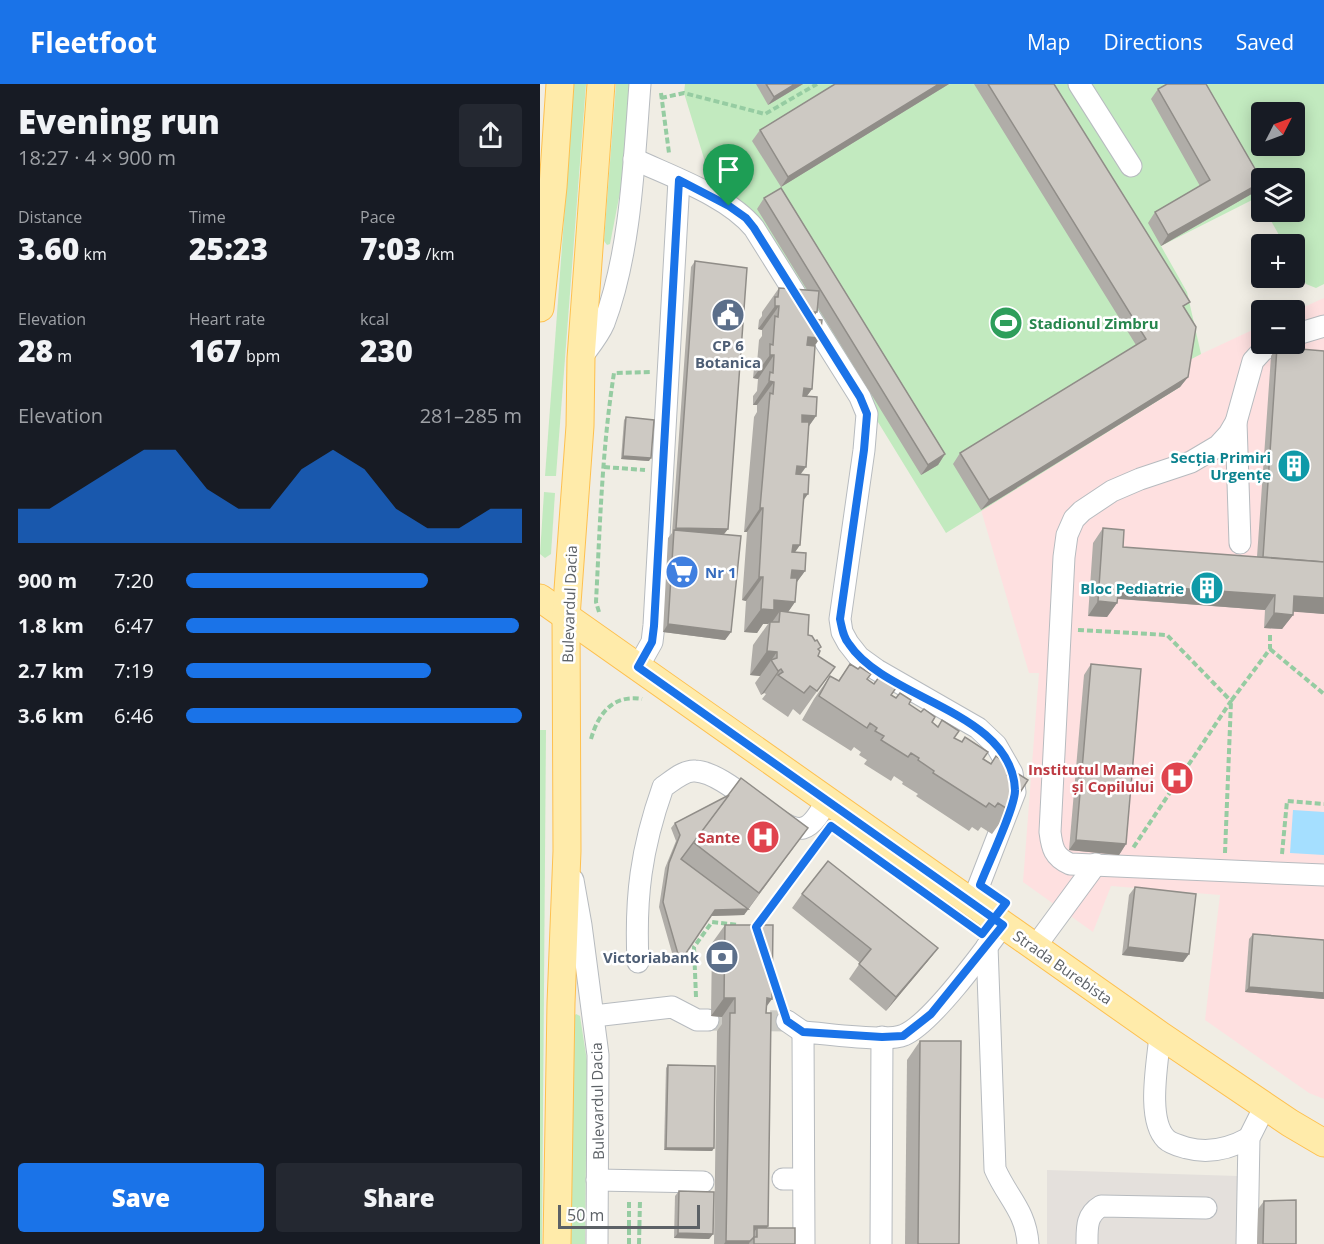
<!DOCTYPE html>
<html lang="en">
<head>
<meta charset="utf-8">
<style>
	:root { --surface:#171b24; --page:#242831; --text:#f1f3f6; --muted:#9ea1a6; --accent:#1a73e8 }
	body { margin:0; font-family:"Open Sans",sans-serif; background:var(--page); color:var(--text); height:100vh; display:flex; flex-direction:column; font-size:22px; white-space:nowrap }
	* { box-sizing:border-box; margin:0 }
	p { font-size:20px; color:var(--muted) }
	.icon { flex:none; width:33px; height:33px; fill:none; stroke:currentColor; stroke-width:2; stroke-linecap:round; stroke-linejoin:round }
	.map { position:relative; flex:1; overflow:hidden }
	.side { display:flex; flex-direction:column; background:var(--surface); width:540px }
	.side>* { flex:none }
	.needle { width:39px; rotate:48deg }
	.controls { position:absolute; left:711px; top:18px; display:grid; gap:12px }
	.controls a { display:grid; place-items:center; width:54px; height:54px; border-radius:6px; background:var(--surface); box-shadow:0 3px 15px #0003; font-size:30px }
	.scale { position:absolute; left:18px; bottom:15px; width:142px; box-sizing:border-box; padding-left:6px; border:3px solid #5c6166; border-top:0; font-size:16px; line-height:21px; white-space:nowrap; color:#5c6166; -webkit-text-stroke:4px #fff; paint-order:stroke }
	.pin { position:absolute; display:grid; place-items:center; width:51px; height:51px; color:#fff; margin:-62px -26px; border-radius:50% 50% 50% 0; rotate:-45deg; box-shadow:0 0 6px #0007 }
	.pin .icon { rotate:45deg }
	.round { display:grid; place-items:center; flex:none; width:63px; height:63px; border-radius:6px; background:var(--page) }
	.summary { display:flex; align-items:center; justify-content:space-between; height:102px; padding:0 18px }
	h1 { font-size:33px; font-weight:800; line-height:45px }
	.stats { display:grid; grid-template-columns:repeat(3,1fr); gap:9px; height:102px; padding:6px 18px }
	.stats div { display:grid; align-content:center }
	.stats b { font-size:30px; font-weight:800 }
	.stats small { font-size:16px; font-weight:400 }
	.stats p { font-size:16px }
	.chart { height:168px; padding:12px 18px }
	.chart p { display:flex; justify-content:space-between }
	.chart svg { width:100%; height:108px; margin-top:6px; fill:var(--accent); opacity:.7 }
	.cta { display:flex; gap:12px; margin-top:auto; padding:12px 18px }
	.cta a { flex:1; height:69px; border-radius:6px; background:var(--accent); color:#fff; font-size:24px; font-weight:800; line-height:69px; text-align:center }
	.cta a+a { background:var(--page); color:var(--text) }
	ul { padding:0 18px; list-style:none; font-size:20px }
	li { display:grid; grid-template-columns:96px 72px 1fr; align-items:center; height:45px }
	li i { height:15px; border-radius:8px; background:var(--accent) }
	header { display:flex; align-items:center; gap:36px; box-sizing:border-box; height:84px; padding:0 30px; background:var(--accent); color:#fff }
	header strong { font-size:28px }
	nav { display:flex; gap:33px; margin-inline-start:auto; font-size:21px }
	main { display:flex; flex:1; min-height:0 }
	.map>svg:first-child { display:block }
	.industrial { fill:#e4e0dc }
	.medical { fill:#fee0e0 }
	.green { fill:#c2eabf; fill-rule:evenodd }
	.water { fill:#a5dfff }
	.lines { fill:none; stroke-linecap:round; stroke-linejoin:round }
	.minor-tunnel { stroke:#cbcac4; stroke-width:21; stroke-dasharray:21 10; stroke-linecap:butt }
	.minor-casing { stroke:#b7bbbf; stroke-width:23 }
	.major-casing { stroke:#fec04f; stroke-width:29 }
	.path { stroke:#96cca2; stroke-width:4; stroke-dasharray:6 3; stroke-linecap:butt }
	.minor { stroke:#fff; stroke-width:21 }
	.major { stroke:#ffebaa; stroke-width:27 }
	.wall { fill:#b0ada8 }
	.shaded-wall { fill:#908d88 }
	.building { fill:#cdc9c3; stroke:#908d88; stroke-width:1.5 }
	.route-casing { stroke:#fff; stroke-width:12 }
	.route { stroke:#1a73e8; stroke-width:8 }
	.labels { text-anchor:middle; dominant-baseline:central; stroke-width:5; stroke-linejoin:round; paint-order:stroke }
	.leisure-label { font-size:15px; font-weight:bold; fill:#27864d; stroke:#fff; text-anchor:start }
	.service-label { font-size:15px; font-weight:bold; fill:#4e5e75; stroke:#fff }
	.culture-label { font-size:15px; font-weight:bold; fill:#0d838f; stroke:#fff; text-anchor:end }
	.shop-label { font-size:15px; font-weight:bold; fill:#366cbe; stroke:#fff; text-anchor:start }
	.street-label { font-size:15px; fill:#5c6166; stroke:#fff }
	.health-label { font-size:15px; font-weight:bold; fill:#be3a42; stroke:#fff; text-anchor:end }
</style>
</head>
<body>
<header>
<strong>Fleetfoot</strong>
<nav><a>Map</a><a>Directions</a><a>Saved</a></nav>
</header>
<main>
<section class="side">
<div class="summary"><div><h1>Evening run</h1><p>18:27 · 4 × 900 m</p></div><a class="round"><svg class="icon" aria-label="share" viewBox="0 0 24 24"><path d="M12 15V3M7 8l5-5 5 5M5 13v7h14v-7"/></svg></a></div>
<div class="stats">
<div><p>Distance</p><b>3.60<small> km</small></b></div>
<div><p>Time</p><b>25:23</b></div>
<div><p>Pace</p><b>7:03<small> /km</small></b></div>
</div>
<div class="stats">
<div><p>Elevation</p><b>28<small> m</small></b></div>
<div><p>Heart rate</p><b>167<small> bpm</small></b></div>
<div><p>kcal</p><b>230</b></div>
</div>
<div class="chart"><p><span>Elevation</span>281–285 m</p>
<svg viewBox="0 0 160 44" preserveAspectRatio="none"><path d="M0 44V30L10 30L20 22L30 14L40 6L50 6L60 22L70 30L80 30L90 14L100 6L110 14L120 30L130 38L140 38L150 30L160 30V44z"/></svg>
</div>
<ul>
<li><b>900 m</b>7:20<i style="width:72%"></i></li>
<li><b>1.8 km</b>6:47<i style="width:99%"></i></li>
<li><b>2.7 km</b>7:19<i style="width:73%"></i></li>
<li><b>3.6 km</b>6:46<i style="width:100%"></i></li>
</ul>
<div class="cta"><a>Save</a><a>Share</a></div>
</section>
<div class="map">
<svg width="784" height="1160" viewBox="0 0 784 1160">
	<rect width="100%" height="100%" fill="#f0ede4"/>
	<path class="industrial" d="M507,1086L698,1092L696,1160H507Z"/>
	<path class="medical" d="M784,214V1015L769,1009L665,936L680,811L571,802L553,848L483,798L499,589H489L441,426L640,303L644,279L661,270L721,242L722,260H754L755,227Z"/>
	<g class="green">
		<path d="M34,0H46L16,392H5Z"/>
		<path d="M76,0H90L82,98L70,160L67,161L64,157Z"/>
		<path d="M145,0H784V200L776,204L766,200L755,180L754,160H744L726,128H754V94H722L721,119L718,113L621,162L647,208L661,270L644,279L640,303L406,449L205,121L173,104L144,9ZM722,28H754V62H722Z"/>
		<path d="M4,408L15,409L11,470L5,474L0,470Z"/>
		<path d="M0,646H6L2,1160H0Z"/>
		<path d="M36,930L40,932L47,977L45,1160H31L34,932Z"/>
	</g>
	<path class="water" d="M753,726L784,728V771L750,769Z"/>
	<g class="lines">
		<path class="minor-tunnel" d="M168,936L247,937"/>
		<g class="minor-casing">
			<g id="minor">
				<path d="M539,0L591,82"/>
				<path d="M94,75C132,93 188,112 214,144L320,313L327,330L324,366L300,535L302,548L308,559L319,573L337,586L438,644L456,661L472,689L475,708L432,819"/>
				<path d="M754,251L784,242"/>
				<path d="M735,260L723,266L713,277L696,338L689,350L678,362L651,378L600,395L572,407L542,427L534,435L527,451L524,473L510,748C512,764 514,773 530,780L784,791"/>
				<path d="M41,274C49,263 59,251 64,239C91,168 94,76 100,0"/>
				<path d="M696,338L700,459"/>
				<path d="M98,583L112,558L114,541L139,96"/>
				<path d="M33,796L41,841L58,971L57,1160"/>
				<path d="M447,862L455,1085C467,1113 486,1127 488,1160"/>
				<path d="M495,863L556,780"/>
				<path d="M98,878C95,813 101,765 123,703C132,697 144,686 155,687C188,688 240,750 263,744C274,741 282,725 287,716"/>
				<path d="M54,932L132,923L157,936H168"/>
				<path d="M247,937L263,948"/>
				<path d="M620,951C618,977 606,1035 626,1055C631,1060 640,1062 647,1064C669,1070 689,1065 709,1054"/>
				<path d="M243,1095H263"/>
				<path d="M57,1096L163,1098"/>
				<path d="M264,1160L263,948C284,949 347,959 364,951C392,939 444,867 463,841"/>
				<path d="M341,1160L342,953"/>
				<path d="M547,1160C547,1144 546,1131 561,1122L666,1124"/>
				<path d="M707,1160L709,1054L725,1022"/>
			</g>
		</g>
		<g class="major-casing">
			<g id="major">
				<path d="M0,224L13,103L20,0"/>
				<path d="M0,514L620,951L750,1039L784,1059"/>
				<path d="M17,1160L21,919L27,767L26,533L40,342L41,274L61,0"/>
			</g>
		</g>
		<g class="path">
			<path d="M121,9L129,69"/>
			<path d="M121,14L144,9L225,30L277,0"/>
			<path d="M64,383L105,386"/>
			<path d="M59,528L56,518C60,441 62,365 74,289L111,288"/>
			<path d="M538,546L627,551L691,617L593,764"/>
			<path d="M730,565L784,610"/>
			<path d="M51,655C58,630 73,610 102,615"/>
			<path d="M685,769L691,617L730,565V551"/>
			<path d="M742,770L747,717L784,720"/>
			<path d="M214,843H216L278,759"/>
			<path d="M231,889L241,919"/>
			<path d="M156,913L154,863L172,838L198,841"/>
			<path d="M89,1160V1115"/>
			<path d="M99,1160L100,1116"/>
		</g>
		<use href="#minor" class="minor"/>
		<use href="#major" class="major"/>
	</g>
	<g class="wall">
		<path d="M216,0H263L228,21Z"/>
		<path d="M295,0H409L241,103L212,57L220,46Z"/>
		<path d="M434,0H514L645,225L648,293L640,303L441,426L413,380L420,369L596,261Z"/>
		<path d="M618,5L715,108L621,162L608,139L615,128L660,102L611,15Z"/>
		<path d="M224,114L405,370L398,381L381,391L278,224L272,235L275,262L272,305L267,312L276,332L269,342L260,390L263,417L260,461L255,468L265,487L256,499L255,518L248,528L268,551L279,566L278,606L260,631L253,625L248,633L222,615L226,610L224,609L221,611L215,599L220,592L210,591L213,561L228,540H223L217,549L204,548L206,517L202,516L207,448H204L214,333L217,328V321H213V312L217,307L218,295L213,294L214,284L217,279L219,256L222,252V246L218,245L219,236L222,232V228L239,204L267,206L217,125Z"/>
		<path d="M155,177L188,445L184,450H175L191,548L185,556L123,548L128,454L132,449L151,183Z"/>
		<path d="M737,263L784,530L753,527V531L742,545L724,544L725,526L578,515L577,519L567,533L548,532L553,459L563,444L583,463L717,473L731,272Z"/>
		<path d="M86,333L109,377L81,375L84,336Z"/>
		<path d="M310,580L327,595L334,600L339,593L351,611L369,620L392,638L467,691L469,726L452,750L441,743L438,747L432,743L429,747L376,712L378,710L362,700L363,698L354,692L351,697L324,680L327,676L319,671L321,668L314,663L311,667L262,636L274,615L290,592L298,597Z"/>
		<path d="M551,580L586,760L579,771L529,766L544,591Z"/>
		<path d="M135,739L268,744L204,831L171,832L140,877L134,876L119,823L125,784L136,757L131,744Z"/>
		<path d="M595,803L649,870L643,878L582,871L589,811Z"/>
		<path d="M262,810L398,864L387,878L346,927L309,895L320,879L252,824Z"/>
		<path d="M185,841L226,923L228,1142L227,1144L255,1160H174L177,947L182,940V933L171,932L172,859Z"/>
		<path d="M713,850L784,856V915L705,908L709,855Z"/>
		<path d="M380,957L419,1160H365L367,976Z"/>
		<path d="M128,981L174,1064L172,1067L124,1066L126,984Z"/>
		<path d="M139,1107L173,1150L169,1155L134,1154L135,1112Z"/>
		<path d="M724,1117L756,1160H717L718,1125Z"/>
	</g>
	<g class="shaded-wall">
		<path d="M255,0H263L228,21L234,13Z"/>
		<path d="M399,0H409L241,103L248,93Z"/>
		<path d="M722,98L715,108L621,162L628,151Z"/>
		<path d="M235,222H239L222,246L218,245Z"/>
		<path d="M270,228H277L261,252Z"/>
		<path d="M268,253L280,254L264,278Z"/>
		<path d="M230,271H234L218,295L213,294Z"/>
		<path d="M648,293L640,303L441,426L449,416Z"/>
		<path d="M229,297L234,298L217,321H213Z"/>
		<path d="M264,304L272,305L255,328Z"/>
		<path d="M262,331L276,332L259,356Z"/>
		<path d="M405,370L398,381L381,391L388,381Z"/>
		<path d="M83,372L111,374L109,377L81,375Z"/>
		<path d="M257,382L266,383L249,406Z"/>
		<path d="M264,410H268L251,434Z"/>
		<path d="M220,424H223L207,448H204Z"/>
		<path d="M136,444L188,445L184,450L134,449V447Z"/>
		<path d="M253,461H260L243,485Z"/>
		<path d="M252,486L265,487L248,510Z"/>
		<path d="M219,493H223L206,517L202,516Z"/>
		<path d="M579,500L735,511L725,526L568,514Z"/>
		<path d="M754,512L784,514V530L744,527Z"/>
		<path d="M234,516L255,518L239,541L240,527L230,541V538L228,540H223L217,549L204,548L221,525Z"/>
		<path d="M558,517L577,519L567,533L548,532Z"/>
		<path d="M734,529L753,531L742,545L724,544Z"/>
		<path d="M128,540L191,548L185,556L123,548Z"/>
		<path d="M227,567L237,568L220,592L210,591Z"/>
		<path d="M241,585L224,609L221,611L238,587Z"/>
		<path d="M268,744L204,831L171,832L175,826L208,825Z"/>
		<path d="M536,756L586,760L579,771L529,766Z"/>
		<path d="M588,863L649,870L643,878L582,871Z"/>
		<path d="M398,864L387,878L346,927L356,913Z"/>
		<path d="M138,870L144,872L140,877L134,876Z"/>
		<path d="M709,903L784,909V915L705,908Z"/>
		<path d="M184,914H195L182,933L171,932Z"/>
		<path d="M227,914L232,915L219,933Z"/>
		<path d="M126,1064H174L172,1067L124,1066Z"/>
		<path d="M214,1142H228L216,1160L217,1144L208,1157H210L209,1160H184L186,1157Z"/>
		<path d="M138,1149L173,1150L169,1155L134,1154Z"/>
	</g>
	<g class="building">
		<path d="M226,0H255L234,13Z"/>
		<path d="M295,0H399L248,93L220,46Z"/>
		<path d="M448,0H514L650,218L643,222L656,243L648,293L449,416L420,369L606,255Z"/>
		<path d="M627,0H666L722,97V98L628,151L615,128L670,96L618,5Z"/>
		<path d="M241,104L405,370L388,381L224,114Z"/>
		<path d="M155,177L207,184L188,445L136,444Z"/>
		<path d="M239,204L279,207L277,228H270L269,235L282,236L280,254L268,253L267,261L275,262L272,305L264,304L263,312L277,313L276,332L262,331V338H269L266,383L257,382L256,390L269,391L268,410H264L260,461H253L252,468L266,469L265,487L252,486L251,494H257L255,518L234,516V526L221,525L223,493H219L223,424H220L230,309L233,310L234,298L229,297L230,288L233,289L234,271H230V260L233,261L235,232L238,233L239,222H235V213H238Z"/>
		<path d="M737,263L784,267V478L723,473Z"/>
		<path d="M86,333L114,336L111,374L83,372Z"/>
		<path d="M563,444L584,446L583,463L784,478V514L754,512L753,531L734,529L735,511L579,500L577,519L558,517Z"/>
		<path d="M134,446L201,452L191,548L128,540Z"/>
		<path d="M240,527L269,531L268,551L272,552L275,557L277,556L281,563L278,565L280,567L278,572L295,583L277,607L270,602L264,609L238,591L243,588L241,585L238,587L231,576L237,574V568L227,567L230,538H239Z"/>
		<path d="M310,580L318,585L320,583L331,590L327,595L334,600L339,593L356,604L351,611L356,614L360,609L371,616L369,620L381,628L384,625L395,633L392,638L398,643L402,636L419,647L414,654L422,658L425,653L448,668L443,675L451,680L456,672L473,683L467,691L474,695L477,689L488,696L469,726L458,719L455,723L449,719L446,723L393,689L394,687L378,676L379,674L371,669L368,673L341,656L344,652L335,647L337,644L330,639L327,644L279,612L290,592L299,597Z"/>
		<path d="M551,580L601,585L586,760L536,756Z"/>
		<path d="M201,694L268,744L219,809L153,758Z"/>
		<path d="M189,711L141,775L208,825L175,826L144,872L138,870L123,818L129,779L140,751L135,739Z"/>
		<path d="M288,777L398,864L356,913L319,880L331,865L262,810Z"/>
		<path d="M595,803L656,810L649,870L588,863Z"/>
		<path d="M185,841H233L232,915L227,914L226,929H231L228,1142H214V1156V1153L210,1157H186L190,929H195V914H184Z"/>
		<path d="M713,850L784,856V909L709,903Z"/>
		<path d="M380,957H421L419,1160H378Z"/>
		<path d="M128,981L175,982L174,1064H126Z"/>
		<path d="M139,1107L174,1108L173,1150L138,1149Z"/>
		<path d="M756,1116V1160H723L724,1117Z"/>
		<path d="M217,1144H255V1160H214V1153H217Z"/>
	</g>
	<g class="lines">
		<g class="route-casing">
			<path id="route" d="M189,122L139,96L114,542L112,558L98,583L432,819L463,841L391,930L363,952L342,953L263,948L247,937L216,843L291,742L442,850L466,819L440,801C447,782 476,722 475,706C472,627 346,616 309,560C303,553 302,544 300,535L324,366L327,330L320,313L214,144L206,134L189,122"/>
		</g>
		<use href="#route" class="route"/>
	</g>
	<defs>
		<g id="civic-disc" transform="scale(1.725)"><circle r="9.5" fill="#5c6f8a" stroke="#fff"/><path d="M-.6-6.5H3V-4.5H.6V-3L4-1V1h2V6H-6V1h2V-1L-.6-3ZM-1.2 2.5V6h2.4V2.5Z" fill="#fff"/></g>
		<g id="stadium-disc" transform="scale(1.725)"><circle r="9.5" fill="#2e9e5b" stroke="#fff"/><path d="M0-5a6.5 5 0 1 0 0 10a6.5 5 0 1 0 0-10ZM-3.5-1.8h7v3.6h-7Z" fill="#fff"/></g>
		<g id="building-disc" transform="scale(1.725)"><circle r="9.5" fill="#0f9aa8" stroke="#fff"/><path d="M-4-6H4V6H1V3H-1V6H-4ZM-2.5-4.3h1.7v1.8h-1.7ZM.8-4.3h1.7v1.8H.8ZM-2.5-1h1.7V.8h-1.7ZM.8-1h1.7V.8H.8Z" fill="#fff"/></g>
		<g id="supermarket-disc" transform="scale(1.725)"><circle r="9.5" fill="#3f7fe0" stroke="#fff"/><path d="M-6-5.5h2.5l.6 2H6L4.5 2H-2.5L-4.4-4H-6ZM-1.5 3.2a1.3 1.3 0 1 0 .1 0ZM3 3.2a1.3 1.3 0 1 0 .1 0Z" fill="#fff"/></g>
		<g id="hospital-disc" transform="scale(1.725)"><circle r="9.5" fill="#e0444e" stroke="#fff"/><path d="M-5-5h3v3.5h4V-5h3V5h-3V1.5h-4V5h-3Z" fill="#fff"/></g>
		<g id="bank-disc" transform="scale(1.725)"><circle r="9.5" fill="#5c6f8a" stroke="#fff"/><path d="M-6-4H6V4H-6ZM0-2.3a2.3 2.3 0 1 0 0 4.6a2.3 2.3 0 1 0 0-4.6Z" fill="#fff"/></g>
	</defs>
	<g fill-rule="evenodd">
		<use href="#civic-disc" x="188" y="231"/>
		<use href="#stadium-disc" x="466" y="239"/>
		<use href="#building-disc" x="754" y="382"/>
		<use href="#supermarket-disc" x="142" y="488"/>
		<use href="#building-disc" x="667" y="504"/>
		<use href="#hospital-disc" x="637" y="694"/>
		<use href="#hospital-disc" x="223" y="753"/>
		<use href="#bank-disc" x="182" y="873"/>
	</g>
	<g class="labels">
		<g class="leisure-label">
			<text x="489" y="239">Stadionul Zimbru</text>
		</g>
		<g class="service-label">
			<text x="188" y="261">CP 6<tspan x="188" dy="17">Botanica</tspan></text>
			<text x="159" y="873" text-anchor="end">Victoriabank</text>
		</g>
		<g class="culture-label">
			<text x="731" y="373">Secția Primiri<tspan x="731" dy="17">Urgențe</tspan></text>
			<text x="644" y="504">Bloc Pediatrie</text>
		</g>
		<g class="shop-label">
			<text x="165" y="488">Nr 1</text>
		</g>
		<g class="street-label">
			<text transform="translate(29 520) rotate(-88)">Bulevardul Dacia</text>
			<text transform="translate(523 883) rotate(35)">Strada Burebista</text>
			<text transform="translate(57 1017) rotate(-91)">Bulevardul Dacia</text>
		</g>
		<g class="health-label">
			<text x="614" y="685">Institutul Mamei<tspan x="614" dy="17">și Copilului</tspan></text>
			<text x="200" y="753">Sante</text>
		</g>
	</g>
</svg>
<div class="controls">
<a><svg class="needle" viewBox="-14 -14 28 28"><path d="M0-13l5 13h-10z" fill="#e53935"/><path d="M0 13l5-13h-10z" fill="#9ea1a6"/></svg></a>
<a><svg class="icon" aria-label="layers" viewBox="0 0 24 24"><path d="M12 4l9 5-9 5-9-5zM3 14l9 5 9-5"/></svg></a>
<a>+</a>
<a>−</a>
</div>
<div class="scale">50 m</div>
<div class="pin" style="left:189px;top:122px;background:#1e9e55"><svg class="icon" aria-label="arrive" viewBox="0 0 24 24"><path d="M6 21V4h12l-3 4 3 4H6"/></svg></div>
</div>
</main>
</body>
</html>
